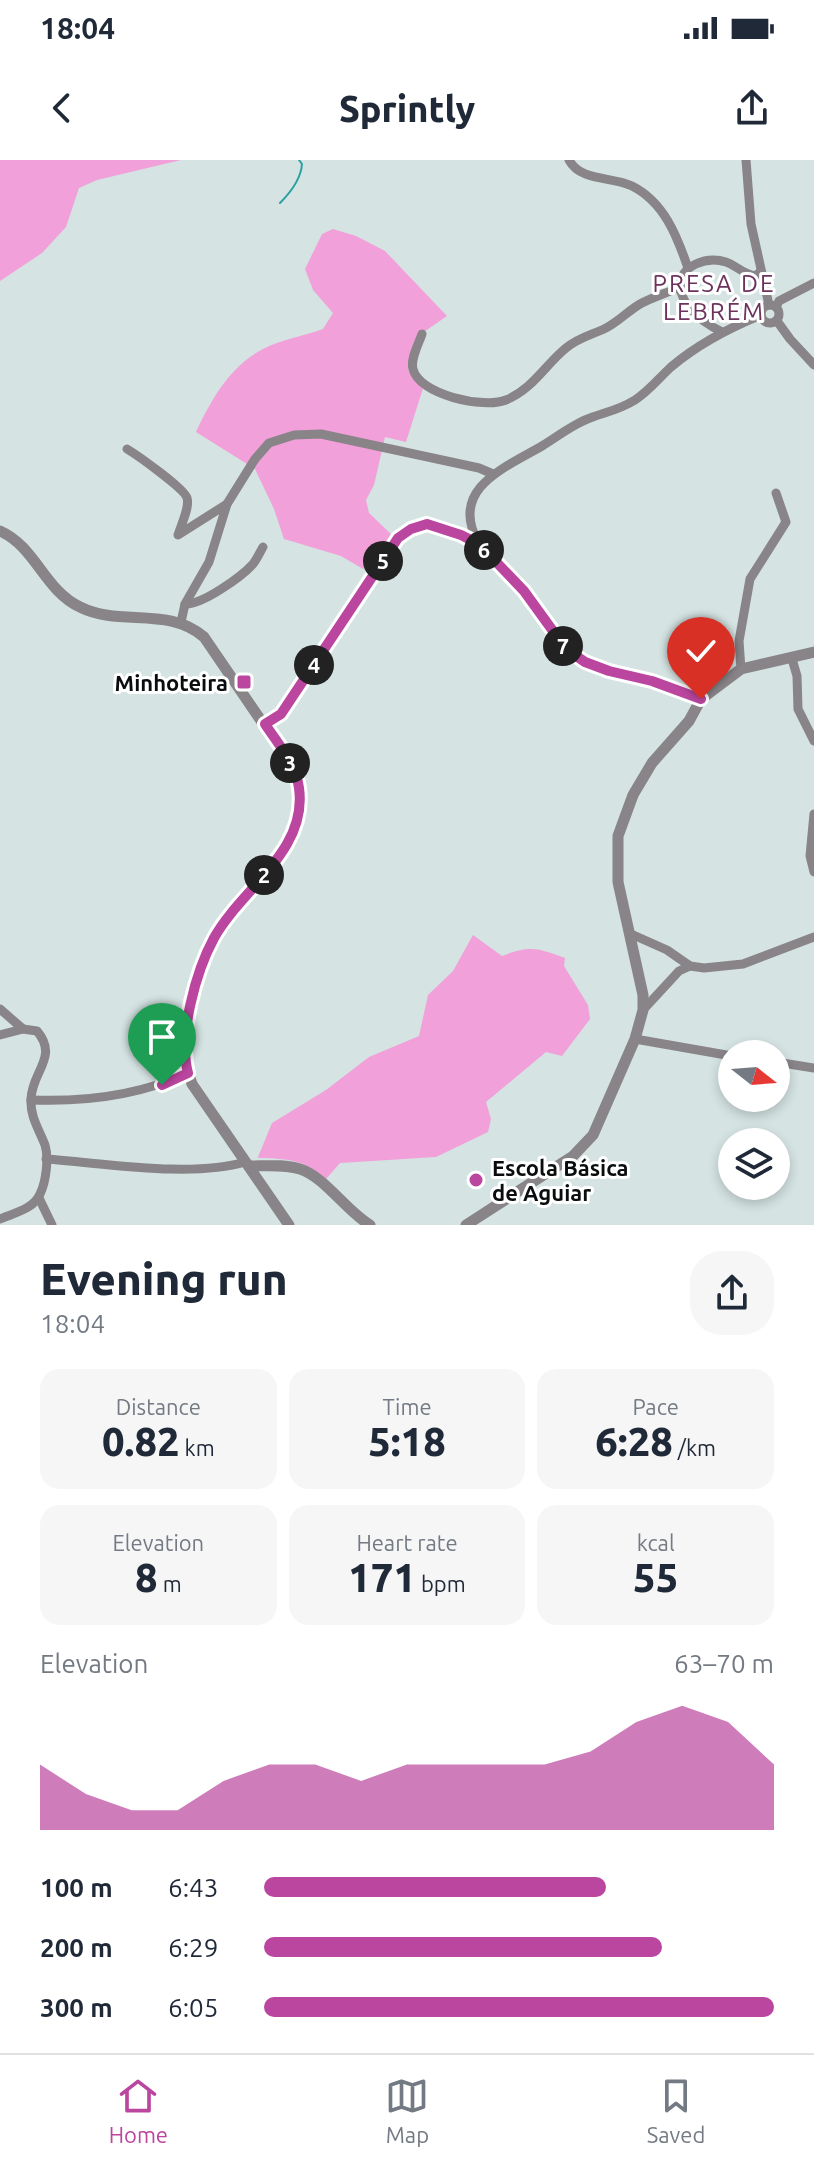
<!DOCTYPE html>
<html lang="en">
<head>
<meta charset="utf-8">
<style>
	:root { --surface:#fff; --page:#f6f6f7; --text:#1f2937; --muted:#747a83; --line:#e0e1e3; --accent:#bb469f }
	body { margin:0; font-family:Ubuntu,sans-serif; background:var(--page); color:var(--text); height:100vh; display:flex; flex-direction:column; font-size:30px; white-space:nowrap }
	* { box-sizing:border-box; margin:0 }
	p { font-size:26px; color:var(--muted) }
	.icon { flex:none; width:44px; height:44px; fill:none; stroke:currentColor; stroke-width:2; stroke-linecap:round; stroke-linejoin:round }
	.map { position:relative; height:1065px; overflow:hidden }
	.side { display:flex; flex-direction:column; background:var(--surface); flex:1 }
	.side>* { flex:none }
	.needle { width:52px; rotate:107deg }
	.fabs { position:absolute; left:718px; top:880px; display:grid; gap:16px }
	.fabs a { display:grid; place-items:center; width:72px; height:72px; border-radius:50%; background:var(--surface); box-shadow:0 4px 12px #0003; font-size:40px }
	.pin { position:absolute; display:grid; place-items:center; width:68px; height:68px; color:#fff; margin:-82px -34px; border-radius:50% 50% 50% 0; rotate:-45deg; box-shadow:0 0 8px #0007 }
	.pin .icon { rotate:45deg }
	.km { position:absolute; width:40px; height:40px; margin:-20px; border-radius:50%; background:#222; color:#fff; font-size:22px; line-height:40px; text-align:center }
	.round { display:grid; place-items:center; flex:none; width:84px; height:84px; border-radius:32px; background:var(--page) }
	.head { display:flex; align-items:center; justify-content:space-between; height:136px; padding:0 40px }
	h1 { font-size:44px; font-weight:800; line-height:60px }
	.stats { display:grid; grid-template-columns:repeat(3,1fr); gap:12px; height:136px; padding:8px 40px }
	.stats div { display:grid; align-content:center; border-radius:20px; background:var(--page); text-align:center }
	.stats b { font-size:40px; font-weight:800 }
	.stats small { font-size:22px; font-weight:400 }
	.stats p { font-size:22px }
	.chart { height:224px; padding:16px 40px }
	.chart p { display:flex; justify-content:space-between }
	.chart svg { width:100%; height:144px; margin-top:8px; fill:var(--accent); opacity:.7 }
	ul { padding:0 40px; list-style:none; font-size:26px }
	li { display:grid; grid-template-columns:128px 96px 1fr; align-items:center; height:60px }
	li i { height:20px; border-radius:10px; background:var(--accent) }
	.status { display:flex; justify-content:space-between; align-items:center; height:56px; padding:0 40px; background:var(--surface); direction:ltr }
	.status svg { height:22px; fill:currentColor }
	header { display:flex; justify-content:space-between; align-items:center; height:104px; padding:0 40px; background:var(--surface); font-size:36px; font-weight:800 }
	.tab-bar { display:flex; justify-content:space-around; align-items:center; height:112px; border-top:2px solid var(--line); background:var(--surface); font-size:22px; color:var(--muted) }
	.tab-bar a { display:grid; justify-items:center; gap:4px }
	.tab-bar .selected { color:var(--accent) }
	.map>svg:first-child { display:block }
	.green { fill:#f1a0d9 }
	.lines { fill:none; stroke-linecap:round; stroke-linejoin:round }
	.stream { stroke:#2aa0a1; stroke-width:2 }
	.minor { stroke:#888487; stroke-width:9 }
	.tertiary { stroke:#888487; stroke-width:11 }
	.route-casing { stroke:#fff; stroke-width:16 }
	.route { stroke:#bb469f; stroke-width:10 }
	.poi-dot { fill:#bb469f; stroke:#fff; stroke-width:3 }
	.labels { text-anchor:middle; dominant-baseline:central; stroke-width:6; stroke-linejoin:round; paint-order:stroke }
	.poi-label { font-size:22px; font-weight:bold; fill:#090d0d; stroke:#fff; text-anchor:end }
	.neighbourhood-label { font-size:24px; letter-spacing:2px; fill:#6c325c; stroke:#fff }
</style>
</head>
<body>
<div class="status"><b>18:04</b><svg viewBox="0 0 49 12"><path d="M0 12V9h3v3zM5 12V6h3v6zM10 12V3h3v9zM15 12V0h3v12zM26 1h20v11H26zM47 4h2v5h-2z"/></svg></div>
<header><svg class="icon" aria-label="back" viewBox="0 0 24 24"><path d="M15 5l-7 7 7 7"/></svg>Sprintly<svg class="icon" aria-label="share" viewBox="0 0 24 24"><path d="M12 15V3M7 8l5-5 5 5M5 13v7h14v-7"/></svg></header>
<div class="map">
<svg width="814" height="1065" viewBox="0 0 814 1065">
	<rect width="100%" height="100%" fill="#d5e3e3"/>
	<g class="green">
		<path d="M0,0H181L97,20L79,28L66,67L42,93L0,121Z"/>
		<path d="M333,69L356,76L385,91L447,156L418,176L408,210L425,222L406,282L385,277L374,325L366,340L369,353L392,375L363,409L341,396L284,379L274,349L255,309L196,272C211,240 230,206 263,189C280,180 304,176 323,169L333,153L313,130L305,109L322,74Z"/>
		<path d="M473,775L502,796C529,785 538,788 565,798L564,806L588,845L590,859L562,896L546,892L486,942L491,959L488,972L436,997L340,1003L326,1019C303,999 288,999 259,998L258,997L272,963L326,930L369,897L419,876L428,835L453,811Z"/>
	</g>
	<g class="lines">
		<path class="stream" d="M280,43C291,32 301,19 302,4L299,0"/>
		<g class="minor">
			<path d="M569,0C581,22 612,16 632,26C664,42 677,76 688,108"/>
			<path d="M746,0L751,64L769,145"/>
			<path d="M680,127C680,105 707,96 726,102C738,106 740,113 756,116L761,111"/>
			<path d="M680,127C683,149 704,163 722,172"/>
			<circle cx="770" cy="154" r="9"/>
			<path d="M776,147L779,141L814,123"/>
			<path d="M777,161L790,179L814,205"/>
			<path d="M422,174C419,183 410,199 413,209C419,235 484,249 506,240C533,229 545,205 566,188C578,178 591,175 604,169C617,163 628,151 640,144C653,137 667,133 680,127"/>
			<path d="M127,289C137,295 185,329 187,338C190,347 181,365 178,375L227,344"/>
			<path d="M478,382C449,329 504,308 542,286C557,277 573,264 590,258C606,252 619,250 635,240C649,231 659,218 671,207C697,185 729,168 761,155"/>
			<path d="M185,444C202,445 241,417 253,404C257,399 260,392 263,387"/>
			<path d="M181,462L185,444L209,402L227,344L255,299L269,283L294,275L321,274L479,308L493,314"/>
			<path d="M792,499L797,516L798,549L814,581"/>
			<path d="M741,509L739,481L750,419L786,362L776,333"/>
			<path d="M265,564L281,554L398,378L411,369L427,364L461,375L479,384L524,431L566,489L585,502L609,511L652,521L701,539"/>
			<path d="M814,654L810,696L814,712"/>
			<path d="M631,774L667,790L690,806L704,808L743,804L814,777"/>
			<path d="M0,849L23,869"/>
			<path d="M643,850L679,811L690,806"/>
			<path d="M0,875L23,869L37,871C59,897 32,911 31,939C30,957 39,969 45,985C49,998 46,1022 40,1034C34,1049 14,1053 0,1059"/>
			<path d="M635,879L732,896"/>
			<path d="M776,902L814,908"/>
			<path d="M31,940C83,942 140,935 188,913"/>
			<path d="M46,999C104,1003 191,1018 245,1002"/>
			<path d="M39,1038L52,1065"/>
		</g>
		<g class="tertiary">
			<path d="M0,371C36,387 44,430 80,447C120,467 168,446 204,477L294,609C315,691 249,717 215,777C194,813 177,885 192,924L289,1065"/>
			<path d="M249,1006C266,1006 284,1004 300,1009C325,1017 346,1051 370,1065"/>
			<path d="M466,1065L573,996L593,975L635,879L643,850V835L618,722V676L633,635L652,603L689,561L701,539L741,509L814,492"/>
		</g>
	</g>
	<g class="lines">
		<g class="route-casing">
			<path id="route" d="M162,925L188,913C178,876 196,811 214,778C241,729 308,691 299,628C296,604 278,584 265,564L281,554L398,378L411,369L427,364L461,375L479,384L524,431L566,489L585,502L609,511L652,521L701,539"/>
		</g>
		<use href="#route" class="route"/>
	</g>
	<g class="poi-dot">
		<rect x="236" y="514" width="16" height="16" rx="4"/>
		<circle cx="476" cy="1020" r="8"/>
	</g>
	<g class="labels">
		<g class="poi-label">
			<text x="228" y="522">Minhoteira</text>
			<text x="492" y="1007" text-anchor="start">Escola Básica<tspan x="492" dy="25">de Aguiar</tspan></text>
		</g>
		<g class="neighbourhood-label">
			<text x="714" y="123">PRESA DE<tspan x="714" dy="28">LEBRÉM</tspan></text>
		</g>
	</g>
</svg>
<div class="fabs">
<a><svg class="needle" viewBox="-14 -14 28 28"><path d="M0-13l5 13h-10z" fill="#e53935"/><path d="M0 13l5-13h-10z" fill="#747a83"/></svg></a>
<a><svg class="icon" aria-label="layers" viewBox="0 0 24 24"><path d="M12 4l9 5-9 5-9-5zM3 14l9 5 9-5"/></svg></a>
</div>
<div class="pin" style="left:162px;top:925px;background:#1e9e55"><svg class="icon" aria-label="arrive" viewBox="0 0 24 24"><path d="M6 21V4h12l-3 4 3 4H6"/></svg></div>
<div class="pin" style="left:701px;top:539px;background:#d93025"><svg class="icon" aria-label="check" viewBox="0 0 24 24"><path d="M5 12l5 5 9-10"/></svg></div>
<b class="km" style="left:264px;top:715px">2</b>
<b class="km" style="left:290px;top:603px">3</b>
<b class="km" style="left:314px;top:505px">4</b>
<b class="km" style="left:383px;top:401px">5</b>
<b class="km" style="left:484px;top:390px">6</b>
<b class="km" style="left:563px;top:486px">7</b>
</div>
<section class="side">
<div class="head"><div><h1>Evening run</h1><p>18:04</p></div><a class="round"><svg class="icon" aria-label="share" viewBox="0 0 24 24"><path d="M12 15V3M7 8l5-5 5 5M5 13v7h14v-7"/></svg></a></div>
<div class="stats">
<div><p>Distance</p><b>0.82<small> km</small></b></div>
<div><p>Time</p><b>5:18</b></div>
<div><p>Pace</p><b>6:28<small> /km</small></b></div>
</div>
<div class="stats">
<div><p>Elevation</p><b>8<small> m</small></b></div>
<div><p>Heart rate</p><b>171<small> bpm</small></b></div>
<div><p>kcal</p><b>55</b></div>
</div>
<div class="chart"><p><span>Elevation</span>63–70 m</p>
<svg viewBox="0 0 160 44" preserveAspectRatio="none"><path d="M0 44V24L10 33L20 38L30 38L40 29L50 24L60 24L70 29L80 24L90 24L100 24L110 24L120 20L130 11L140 6L150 11L160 24V44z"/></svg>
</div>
<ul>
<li><b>100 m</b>6:43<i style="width:67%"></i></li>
<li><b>200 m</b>6:29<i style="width:78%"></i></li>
<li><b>300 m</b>6:05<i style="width:100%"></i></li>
</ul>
</section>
<nav class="tab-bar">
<a class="selected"><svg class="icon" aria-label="home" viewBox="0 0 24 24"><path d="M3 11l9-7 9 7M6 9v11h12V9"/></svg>Home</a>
<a><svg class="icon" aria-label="map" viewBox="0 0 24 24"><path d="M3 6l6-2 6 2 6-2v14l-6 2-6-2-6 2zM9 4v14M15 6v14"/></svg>Map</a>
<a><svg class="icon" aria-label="saved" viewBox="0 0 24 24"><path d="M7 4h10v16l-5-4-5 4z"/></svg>Saved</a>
</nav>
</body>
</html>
